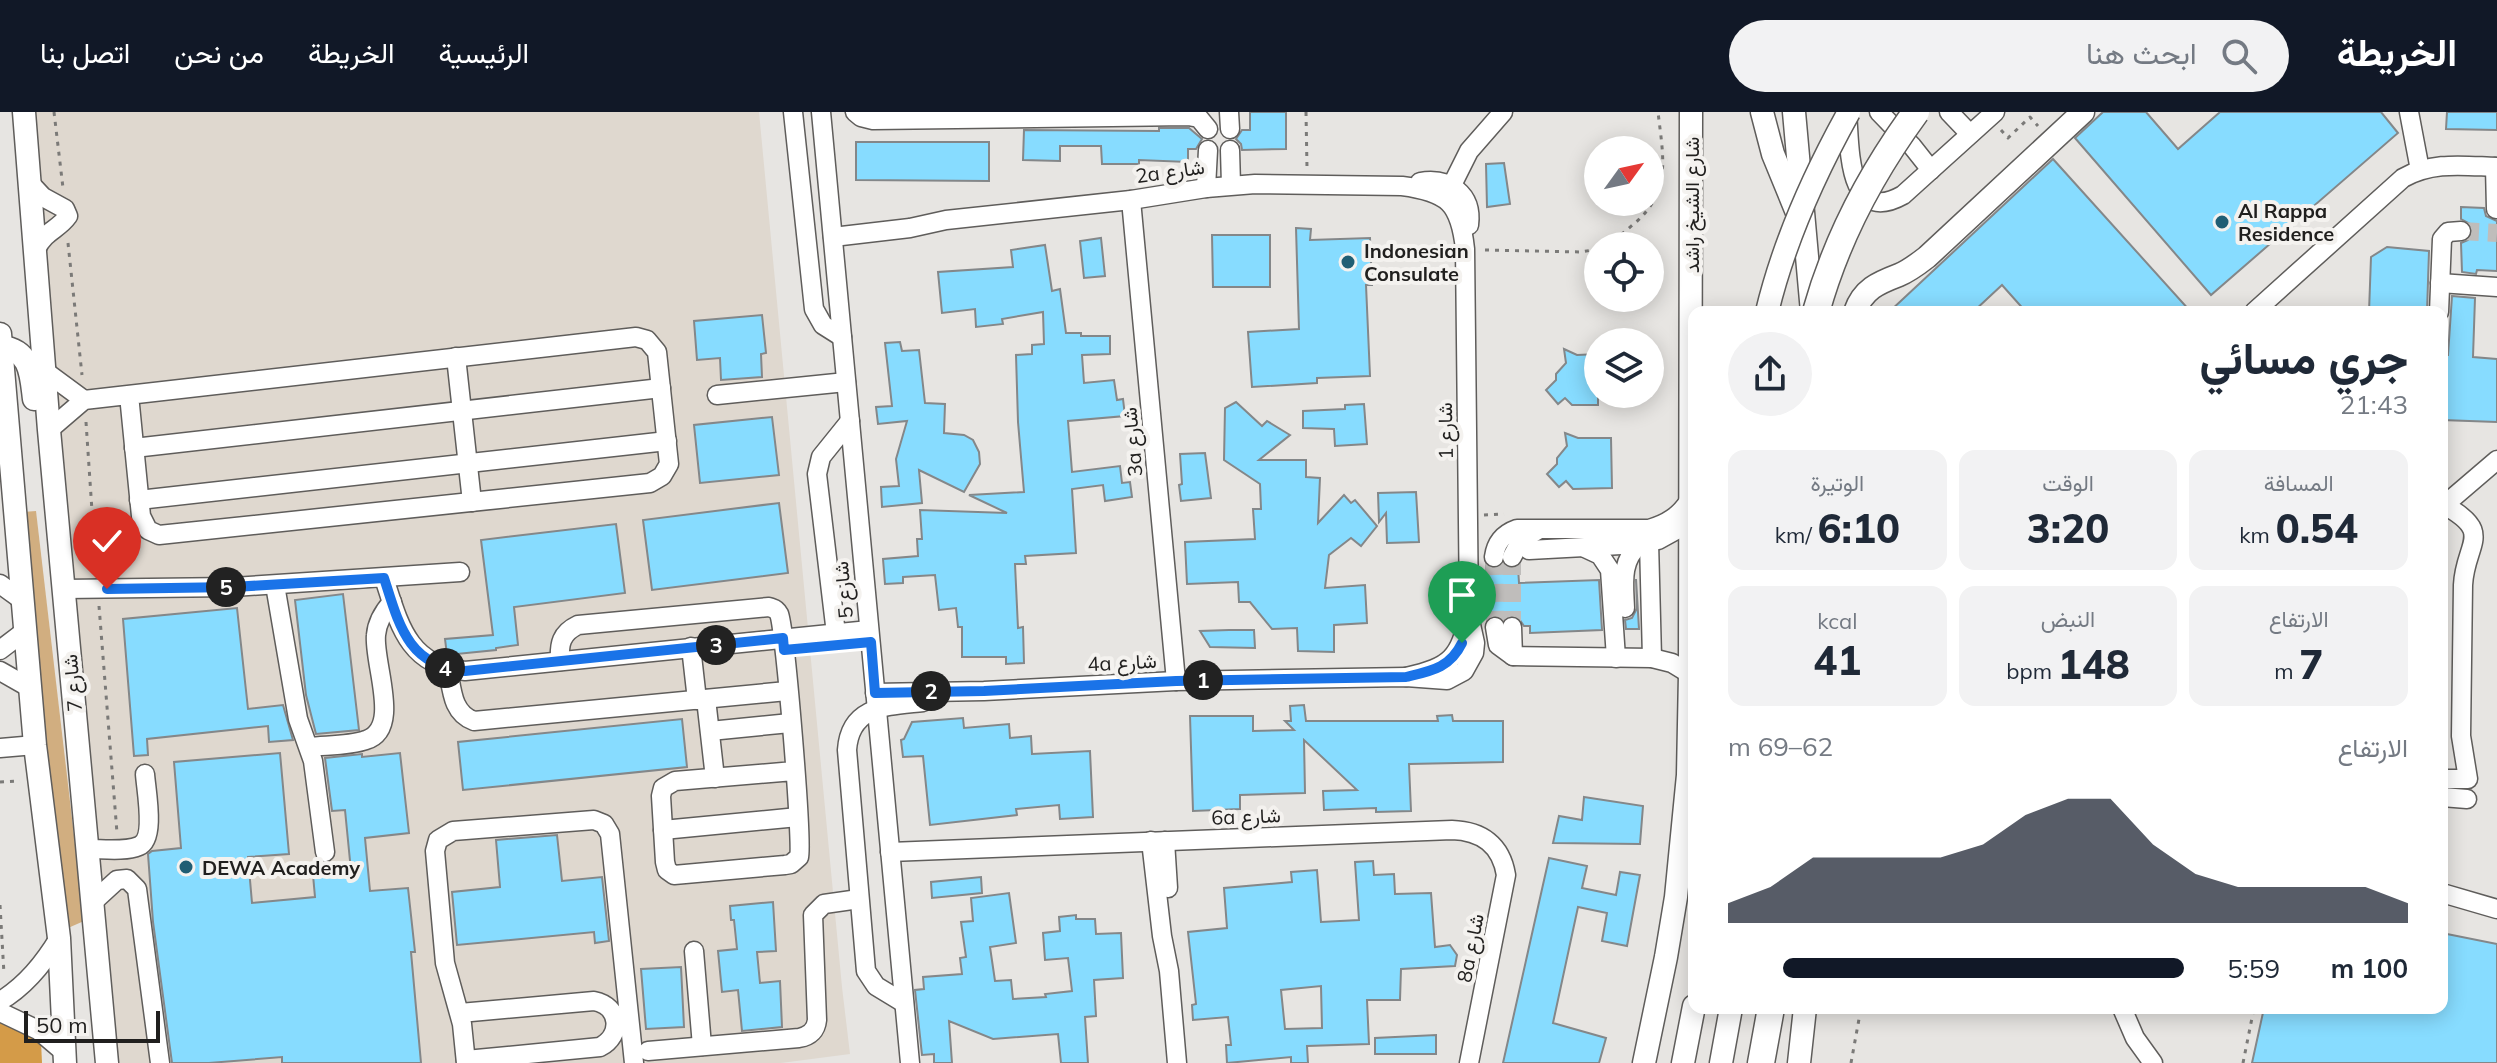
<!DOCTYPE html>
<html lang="ar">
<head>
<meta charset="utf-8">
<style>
	:root { --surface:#fff; --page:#f2f2f3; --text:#1f2937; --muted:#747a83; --accent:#111827 }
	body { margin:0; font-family:Mulish,Vazirmatn,sans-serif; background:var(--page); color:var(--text); direction:rtl; height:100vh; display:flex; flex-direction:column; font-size:30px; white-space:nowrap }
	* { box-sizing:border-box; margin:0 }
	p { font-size:26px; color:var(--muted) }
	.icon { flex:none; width:44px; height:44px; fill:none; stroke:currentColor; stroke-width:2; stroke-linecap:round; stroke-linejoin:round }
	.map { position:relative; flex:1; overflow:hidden; direction:ltr }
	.side { position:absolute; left:1688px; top:194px; width:760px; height:708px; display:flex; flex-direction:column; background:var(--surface); border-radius:16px; box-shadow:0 4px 20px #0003; direction:rtl }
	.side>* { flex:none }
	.needle { width:52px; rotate:57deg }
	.tools { position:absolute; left:1584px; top:24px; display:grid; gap:16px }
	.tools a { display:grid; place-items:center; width:80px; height:80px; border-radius:50%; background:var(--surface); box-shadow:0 4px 20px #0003; font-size:40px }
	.scale { position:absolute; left:24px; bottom:20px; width:136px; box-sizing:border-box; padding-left:8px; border:4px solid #201f1e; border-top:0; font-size:22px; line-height:28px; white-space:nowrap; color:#201f1e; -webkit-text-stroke:6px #f4f2ef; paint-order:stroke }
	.pin { position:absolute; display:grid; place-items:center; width:68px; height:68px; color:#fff; margin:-82px -34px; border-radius:50% 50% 50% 0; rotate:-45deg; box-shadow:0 0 8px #0007 }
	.pin .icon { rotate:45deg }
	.km { position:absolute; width:40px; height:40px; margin:-20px; border-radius:50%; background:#222; color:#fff; font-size:22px; line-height:40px; text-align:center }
	.round { display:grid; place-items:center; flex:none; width:84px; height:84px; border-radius:42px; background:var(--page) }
	.overview { display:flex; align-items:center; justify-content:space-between; height:136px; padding:0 40px }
	h1 { font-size:44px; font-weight:800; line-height:60px }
	.metrics { display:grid; grid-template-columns:repeat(3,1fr); gap:12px; height:136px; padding:8px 40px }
	.metrics div { display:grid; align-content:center; border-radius:16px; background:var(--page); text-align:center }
	.metrics b { font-size:40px; font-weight:800 }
	.metrics small { font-size:22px; font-weight:400 }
	.metrics p { font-size:22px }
	.chart { height:224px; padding:16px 40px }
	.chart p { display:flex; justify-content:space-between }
	.chart svg { width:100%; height:144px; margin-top:8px; fill:var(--accent); opacity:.7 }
	ul { padding:0 40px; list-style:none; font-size:26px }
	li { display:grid; grid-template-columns:128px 96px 1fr; align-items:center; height:60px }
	li i { height:20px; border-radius:10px; background:var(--accent) }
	header { display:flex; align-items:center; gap:48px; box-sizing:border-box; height:112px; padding:0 40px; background:var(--accent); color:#fff }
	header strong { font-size:38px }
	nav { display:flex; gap:44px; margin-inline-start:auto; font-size:28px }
	.search { width:560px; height:72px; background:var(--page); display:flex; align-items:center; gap:20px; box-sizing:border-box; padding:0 28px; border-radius:44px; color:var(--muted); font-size:30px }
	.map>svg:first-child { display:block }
	.built { fill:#dfd8cf }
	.green { fill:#d1ae80 }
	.forest { fill:#d49b48 }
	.building { fill:#87dcff; stroke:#848789; stroke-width:2; fill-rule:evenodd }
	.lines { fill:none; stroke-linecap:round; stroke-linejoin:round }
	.minor-tunnel { stroke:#bfbdbb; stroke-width:18; stroke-dasharray:18 9; stroke-linecap:butt }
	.minor-casing { stroke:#5f5d5b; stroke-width:21 }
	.major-casing { stroke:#5f5d5b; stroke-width:25 }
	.highway-casing { stroke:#5f5d5b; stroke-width:29 }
	.path { stroke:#7b7a78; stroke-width:3; stroke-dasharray:4 6; stroke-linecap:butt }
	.minor { stroke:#fff; stroke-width:18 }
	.major { stroke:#fff; stroke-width:22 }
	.highway { stroke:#fff; stroke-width:26 }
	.major-bridge-casing { stroke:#5f5d5b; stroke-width:25; stroke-linecap:butt }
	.highway-bridge-casing { stroke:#5f5d5b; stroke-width:29; stroke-linecap:butt }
	.major-bridge { stroke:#fff; stroke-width:22 }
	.highway-bridge { stroke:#fff; stroke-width:26 }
	.route-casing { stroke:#fff; stroke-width:16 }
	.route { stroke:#1a73e8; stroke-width:10 }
	.poi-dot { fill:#205e74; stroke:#f4f2ef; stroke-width:3 }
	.labels { text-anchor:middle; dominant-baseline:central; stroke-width:8; stroke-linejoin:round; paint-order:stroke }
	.street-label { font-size:20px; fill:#201f1e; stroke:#f4f2ef }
	.poi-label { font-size:20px; font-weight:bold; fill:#201f1e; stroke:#f4f2ef; text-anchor:start }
</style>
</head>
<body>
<header>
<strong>الخريطة</strong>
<div class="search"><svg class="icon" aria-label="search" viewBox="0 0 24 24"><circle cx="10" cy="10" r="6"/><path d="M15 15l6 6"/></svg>ابحث هنا</div>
<nav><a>الرئيسية</a><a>الخريطة</a><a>من نحن</a><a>اتصل بنا</a></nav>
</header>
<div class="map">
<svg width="2497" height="951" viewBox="0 0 2497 951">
	<rect width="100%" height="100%" fill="#e7e5e2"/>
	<path class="built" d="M29,0H759L842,875L850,942L781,951H108Z"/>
	<path class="green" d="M36,399L84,809L68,816L40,630L23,400Z"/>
	<path class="forest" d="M21,909L41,929L42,951H0V911Z"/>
	<g class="building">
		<path d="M1250,0H1286V37L1242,38L1241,32L1236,27L1242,18H1250Z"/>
		<path d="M2103,0H2146L2178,37L2220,0H2381L2398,21L2211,183L2075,26Z"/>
		<path d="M2447,0H2497V18L2446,17Z"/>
		<path d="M1159,16H1189L1202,27L1196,37H1188V50L1139,48V52H1102L1101,34H1060V49L1023,48L1024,18L1159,19Z"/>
		<path d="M856,30H989V69L856,68Z"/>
		<path d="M2053,47L2191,200H2026L2002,173L1973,200H1889Z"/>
		<path d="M1504,51L1510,92L1487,95L1486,52Z"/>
		<path d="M2461,95L2484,96L2486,104L2497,109V159L2477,158L2476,162L2462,160L2461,131L2468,128L2473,119L2470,112L2461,107Z"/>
		<path d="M1296,116L1311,117L1310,128L1370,126L1372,173H1366L1370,264L1317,266V271L1252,275L1248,220L1299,217Z"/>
		<path d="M1212,123H1270V175H1213Z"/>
		<path d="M1101,126L1105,164L1084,166L1080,129Z"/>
		<path d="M1045,133L1052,179L1060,177L1066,221H1081V224H1110V242L1082,243L1084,271L1114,268L1117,288L1123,287L1125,304L1068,309L1072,360L1120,354L1122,371L1130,370L1132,385L1105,389L1103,373L1072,377L1076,441L1025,444L1026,452H1015L1018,516L1023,515L1024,551L1006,552V545H962V515H958L956,496L939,498L935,463L903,465V471L885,472L883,447L918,444L917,427H922L920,398L1007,401L969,383L1024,380L1018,310L1016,243L1032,242V233L1044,232L1043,200L1002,207L1003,212L976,215L975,197L942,201L938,160L1013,155L1011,138Z"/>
		<path d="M2387,135L2429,139L2427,200H2369L2371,145Z"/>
		<path d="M2452,184L2475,186L2473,245L2497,247V310L2442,308V243H2448Z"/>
		<path d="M762,203L766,241L761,242L762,265L721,268L720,246L697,248L694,209Z"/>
		<path d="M900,230L902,239L919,238L925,291L945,292L944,321L964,323L973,328L979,340L980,352L964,380L919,358L922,391L882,395L881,375L899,374L896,347L907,309L878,312L876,295L892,294L885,231Z"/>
		<path d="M1564,237L1577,243L1598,242V293H1572L1565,286L1558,292L1546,278L1556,268V262L1566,251Z"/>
		<path d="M1236,290L1262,314L1267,309L1290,323L1259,348H1306V365L1320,366L1318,411L1344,383L1351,391L1355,388L1377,414L1361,434L1351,426L1329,443L1325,476L1365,473L1367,511L1334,513V540L1298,539L1297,516L1272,517L1250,490H1239L1238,470L1187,472L1185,430L1255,427L1253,397H1261L1260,372L1224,348L1225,296Z"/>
		<path d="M1364,292L1367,332L1335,334L1334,317L1303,316V299L1345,297V293Z"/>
		<path d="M772,305L779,363L700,371L694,313Z"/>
		<path d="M1565,321L1578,326H1611L1612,376L1573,377L1566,369L1559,375L1547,362L1557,352V346L1567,334Z"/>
		<path d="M1205,341L1211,386L1181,389L1179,373L1182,372L1180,342Z"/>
		<path d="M1416,380L1419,430L1387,431L1386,401L1379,410L1378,381Z"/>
		<path d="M779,391L788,461L652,478L643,408Z"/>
		<path d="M616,412L625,481L514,495L518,533L496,536V538L447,543L445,527L493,523L481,428Z"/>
		<path d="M1503,453L1512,457L1518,455L1519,471L1599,468L1602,518L1530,521V514H1524L1517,504L1511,503L1504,507L1498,504L1488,505L1486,454L1493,457Z"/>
		<path d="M1636,467L1639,517H1626L1625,508L1632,506L1637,496Z"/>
		<path d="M343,482L359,618L316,622L306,583L295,488Z"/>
		<path d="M237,496L248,597L283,593L293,628L269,630L268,614L147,627L148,643L134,644L123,507Z"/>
		<path d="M1229,518H1254L1255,536L1210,535L1200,519Z"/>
		<path d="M1304,593L1306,609H1438L1437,604L1452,603L1453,609H1503V650L1409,652L1411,699L1376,700V696L1324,698L1323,679L1357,678L1304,628L1305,681L1240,683V697L1193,699L1190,604H1253V619L1294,618L1285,609H1291L1290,594Z"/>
		<path d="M963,606L964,616L1009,612L1010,626L1031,624L1032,642L1090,639L1093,705L1060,707L1059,693L1016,697L1017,703L930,713L923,644L903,645L901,628L904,627L912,610Z"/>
		<path d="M682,607L687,655L463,678L458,630Z"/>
		<path d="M280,641L289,742L248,745L252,791L315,785L313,763L351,759L345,698L332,699L325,646L362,642V645L400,641L409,721L365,726L370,779L408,776L415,840H411L421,951H282V945L209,951H172L153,810L148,742L152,739L181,736L174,650Z"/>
		<path d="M1584,685L1643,694L1640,732L1553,731L1559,704L1582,708Z"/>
		<path d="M557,723L562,769L602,765L609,829L595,831L594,820L457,833L452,780L500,775L496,728Z"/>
		<path d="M1549,746L1587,754L1582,776L1616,783L1620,760L1640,763L1627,834L1602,829L1607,801L1578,795L1553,911L1606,926L1599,951H1503Z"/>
		<path d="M1373,749L1374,763L1394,762L1395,782L1431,781L1435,835L1450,833L1457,843L1455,854L1401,857L1400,888H1367L1369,932L1307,934L1308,951H1291V945L1227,951L1226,933H1231L1228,905L1193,908L1192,893L1196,892L1188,820L1227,816L1224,776L1292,770L1291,760L1317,758L1321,810L1359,808L1355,750ZM1321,874L1322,916L1285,917L1281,878Z"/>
		<path d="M981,765L982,781L932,786L931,770Z"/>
		<path d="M1009,781L1016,831L990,835L995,869L1011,868L1013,887L1046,885L1045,882L1072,879L1068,846L1045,848L1043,821L1060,819L1059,805L1076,803V807H1095L1096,822L1121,821L1123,866L1094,868L1096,904L1085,905L1088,951H1061L1058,922L993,927L949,909L952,951H934V942L922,943L915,878L924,877L923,865L962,862L960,846L966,845L961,810L973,809L971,786Z"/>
		<path d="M773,790L776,839L757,840L760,871L780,869L782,915L742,919L738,878L722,880L718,839L737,837L734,808H731L730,794Z"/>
		<path d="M2442,821L2497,832V951H2252L2264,896H2442Z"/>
		<path d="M681,855L684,915L646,917L641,857Z"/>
		<path d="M1436,923V942H1375V926Z"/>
	</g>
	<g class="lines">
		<g class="minor-tunnel">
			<path d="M2461,119L2497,121"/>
			<path d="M1494,445L1495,515"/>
			<path d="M1512,445V515"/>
		</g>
		<g class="minor-casing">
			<g id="minor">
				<path d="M793,0L814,197L823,213L842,225"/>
				<path d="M821,0L910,951"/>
				<path d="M855,0L861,5L873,8L1188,4L1199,6L1208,17"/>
				<path d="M1229,0L1230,17"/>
				<path d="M1847,0C1850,32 1846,115 1903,83L1995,0"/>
				<path d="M1879,0L1912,34L1931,58"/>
				<path d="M1949,0L1970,22"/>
				<path d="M2409,0L2420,58"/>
				<path d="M1230,38L1231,73"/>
				<path d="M2495,55L2496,97"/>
				<path d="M1420,70C1449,65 1473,82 1469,113"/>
				<path d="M30,71L43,85L65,97L68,104C58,118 46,118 36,137"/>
				<path d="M1452,73L1469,39L1503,0"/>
				<path d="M1206,76L1208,38"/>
				<path d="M1131,88L1176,569"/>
				<path d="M833,125L910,116L946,108L1131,88L1206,76L1255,72L1402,74C1448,80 1460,91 1465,137L1469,501C1460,546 1451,555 1406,565"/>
				<path d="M2440,171L2497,175"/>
				<path d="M2254,200L2403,66C2433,49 2464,54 2497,55"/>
				<path d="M2439,200L2442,127L2448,120L2461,119"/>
				<path d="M456,245L472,390"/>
				<path d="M46,260L84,288"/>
				<path d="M717,283L846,270"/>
				<path d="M49,318L84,288L636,225L647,228L657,240L669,352L662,364L650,371L159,423L148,418L141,404L129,283"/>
				<path d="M134,336L661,276"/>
				<path d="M139,388L667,329"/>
				<path d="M2442,395L2497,348"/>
				<path d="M1649,430L1652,546"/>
				<path d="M1585,436L1600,443L1610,458L1616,546"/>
				<path d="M1529,438L1640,432L1658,428L1678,417"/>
				<path d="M1494,445C1496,430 1503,422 1517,417H1649C1667,412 1679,404 1689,389"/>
				<path d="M1512,445L1521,428L1538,418"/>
				<path d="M384,466C399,512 408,554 465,559L869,518"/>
				<path d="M0,472L22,488"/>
				<path d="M275,473L298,607L313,649L325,740"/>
				<path d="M63,477L233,475L460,460"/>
				<path d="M1625,496C1624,472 1620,449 1640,432"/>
				<path d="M1495,515L1498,533L1513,544L1652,546L1672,551L1690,562"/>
				<path d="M1512,515L1513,544"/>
				<path d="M837,530L817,362L821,345L850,309"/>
				<path d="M691,535L697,588"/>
				<path d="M0,538L25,519"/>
				<path d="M560,549C559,532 561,521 578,513L769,495C774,497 776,496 779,502C785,515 803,731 799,745L791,752L785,753L674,763L667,758L665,750L661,684L663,676L675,669L794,659"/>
				<path d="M448,557C452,578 452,601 474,609L787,579"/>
				<path d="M0,559L30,576"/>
				<path d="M875,581L984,579L1176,569L1406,565L1447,568L1464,559L1474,541L1475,531L1470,508"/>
				<path d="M706,587L715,666"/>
				<path d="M710,619L790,611"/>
				<path d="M309,635C327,633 349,634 366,628C402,617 373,551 376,523C377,510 384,499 392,490"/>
				<path d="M0,636L35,633"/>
				<path d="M2442,667H2468L2461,624L2463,473C2465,431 2495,421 2444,393"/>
				<path d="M2442,685L2467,687"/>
				<path d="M663,718L798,705"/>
				<path d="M1151,729L1162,824L1169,859L1177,951"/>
				<path d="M1165,729L1168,776"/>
				<path d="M88,737C103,737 125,740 139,734C156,727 146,678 145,662"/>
				<path d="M890,740L1452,718C1482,719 1501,733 1506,763L1469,951"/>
				<path d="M2442,781L2497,797"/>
				<path d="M93,790L117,768L127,767L137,777L160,951"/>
				<path d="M694,839L702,934"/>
				<path d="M0,889C26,874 44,851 59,826"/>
				<path d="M904,891L876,874L866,859L847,638C850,593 888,594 923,590"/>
				<path d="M2122,896L2135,926L2153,951"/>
				<path d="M0,900L38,918L65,941"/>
				<path d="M460,901L594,889C620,894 623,923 600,935L466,948"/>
				<path d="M648,939L799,926C810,924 816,918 817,908L813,803L824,792L859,787"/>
				<path d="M466,951L462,912L445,851L435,739L438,728L453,719L594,708L604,712L610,722L634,951"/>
			</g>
		</g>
		<g class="major-casing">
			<g id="major">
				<path d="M24,0L49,318L107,951"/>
				<path d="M1762,0L1773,42L1798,103"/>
				<path d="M1794,0L1812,200"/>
				<path d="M1855,200C1863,177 1878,171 1899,163C1909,159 1918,152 1927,145L2083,0"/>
				<path d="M0,222L35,633L59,826L65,951"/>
				<path d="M1,235C31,238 31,263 34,287"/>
				<path d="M1644,951L1666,845L1676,785L1688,663L1690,562L1691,0"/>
				<path d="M1683,951L1694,894"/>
				<path d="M1721,951L1731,896"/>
				<path d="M1799,951L1805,896"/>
			</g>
		</g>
		<g class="highway-casing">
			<path id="highway" d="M1761,951L1771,896"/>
		</g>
		<g class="path">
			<path d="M54,0L63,76"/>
			<path d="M1306,0L1307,56"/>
			<path d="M2001,18L2008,26L2030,5L2038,14"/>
			<path d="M68,131L82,263"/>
			<path d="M1605,134C1616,128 1625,119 1635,111C1672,79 1663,44 1658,0"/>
			<path d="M1485,138L1581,140L1598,137"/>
			<path d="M86,310L96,458"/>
			<path d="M1484,403L1504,402"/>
			<path d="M99,494L117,721"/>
			<path d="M0,670L20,669"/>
			<path d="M0,793L4,862"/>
			<path d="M1851,951L1861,896"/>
			<path d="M2243,951L2254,896"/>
		</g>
		<use href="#minor" class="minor"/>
		<use href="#major" class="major"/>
		<use href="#highway" class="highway"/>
		<g class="major-bridge-casing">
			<path id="major-bridge" d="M1767,200C1784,129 1814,63 1849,0"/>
		</g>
		<g class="highway-bridge-casing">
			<path id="highway-bridge" d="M1816,200C1836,128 1872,60 1916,0"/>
		</g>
		<use href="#major-bridge" class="major-bridge"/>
		<use href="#highway-bridge" class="highway-bridge"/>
	</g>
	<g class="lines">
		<g class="route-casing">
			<path id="route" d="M107,477L233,475L384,466C399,513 408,554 465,559L783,526L784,538L871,530L875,581L984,579L1176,569L1406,565C1431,559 1450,556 1462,531"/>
		</g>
		<use href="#route" class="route"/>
	</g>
	<g class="poi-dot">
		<circle cx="2222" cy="110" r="8"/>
		<circle cx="1348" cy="150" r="8"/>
		<circle cx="186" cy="755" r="8"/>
	</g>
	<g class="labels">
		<g class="street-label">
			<text transform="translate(1170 59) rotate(-8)">2a شارع</text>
			<text transform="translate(1691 93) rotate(-90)">شارع الشيخ راشد</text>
			<text transform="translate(1445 319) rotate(-91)">شارع 1</text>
			<text transform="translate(1132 330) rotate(-95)">3a شارع</text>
			<text transform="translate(843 478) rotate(-95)">شارع 5</text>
			<text transform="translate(1122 550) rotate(-3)">4a شارع</text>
			<text transform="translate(72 571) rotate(-95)">شارع 7</text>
			<text transform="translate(1246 704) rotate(-2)">6a شارع</text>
			<text transform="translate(1470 836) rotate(-79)">8a شارع</text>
		</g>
		<g class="poi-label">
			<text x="2238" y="98">Al Rappa<tspan x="2238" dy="23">Residence</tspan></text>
			<text x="1364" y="138">Indonesian<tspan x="1364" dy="23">Consulate</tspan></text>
			<text x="202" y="755">DEWA Academy</text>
		</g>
	</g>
</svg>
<div class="tools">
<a><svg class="needle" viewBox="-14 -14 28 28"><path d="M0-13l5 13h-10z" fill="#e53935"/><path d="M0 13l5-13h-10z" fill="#747a83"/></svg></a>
<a><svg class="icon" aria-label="locate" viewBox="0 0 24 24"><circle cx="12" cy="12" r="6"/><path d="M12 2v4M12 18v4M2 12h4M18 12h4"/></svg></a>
<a><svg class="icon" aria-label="layers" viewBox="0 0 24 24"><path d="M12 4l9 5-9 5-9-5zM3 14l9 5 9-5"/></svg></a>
</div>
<div class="scale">50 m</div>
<div class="pin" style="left:1462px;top:531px;background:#1e9e55"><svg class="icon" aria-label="arrive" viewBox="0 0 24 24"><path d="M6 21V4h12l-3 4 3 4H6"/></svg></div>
<div class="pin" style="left:107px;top:477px;background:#d93025"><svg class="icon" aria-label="check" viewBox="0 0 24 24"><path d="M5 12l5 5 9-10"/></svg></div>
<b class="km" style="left:1203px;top:568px">1</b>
<b class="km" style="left:931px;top:579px">2</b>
<b class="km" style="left:716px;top:533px">3</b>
<b class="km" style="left:445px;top:556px">4</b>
<b class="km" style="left:226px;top:475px">5</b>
<section class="side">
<div class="overview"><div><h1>جري مسائي</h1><p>21:43</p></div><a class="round"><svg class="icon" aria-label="share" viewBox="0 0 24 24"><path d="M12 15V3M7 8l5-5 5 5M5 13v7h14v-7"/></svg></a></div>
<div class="metrics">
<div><p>المسافة</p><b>0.54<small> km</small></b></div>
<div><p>الوقت</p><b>3:20</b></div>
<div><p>الوتيرة</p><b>6:10<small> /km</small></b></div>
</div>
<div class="metrics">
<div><p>الارتفاع</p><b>7<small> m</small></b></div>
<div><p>النبض</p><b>148<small> bpm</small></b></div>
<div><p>kcal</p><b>41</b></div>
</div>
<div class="chart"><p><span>الارتفاع</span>62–69 m</p>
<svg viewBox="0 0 160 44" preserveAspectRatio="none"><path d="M0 44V38L10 33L20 24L30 24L40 24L50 24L60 20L70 11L80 6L90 6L100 20L110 29L120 33L130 33L140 33L150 33L160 38V44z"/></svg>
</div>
<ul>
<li><b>100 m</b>5:59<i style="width:88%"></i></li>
</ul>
</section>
</div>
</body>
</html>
